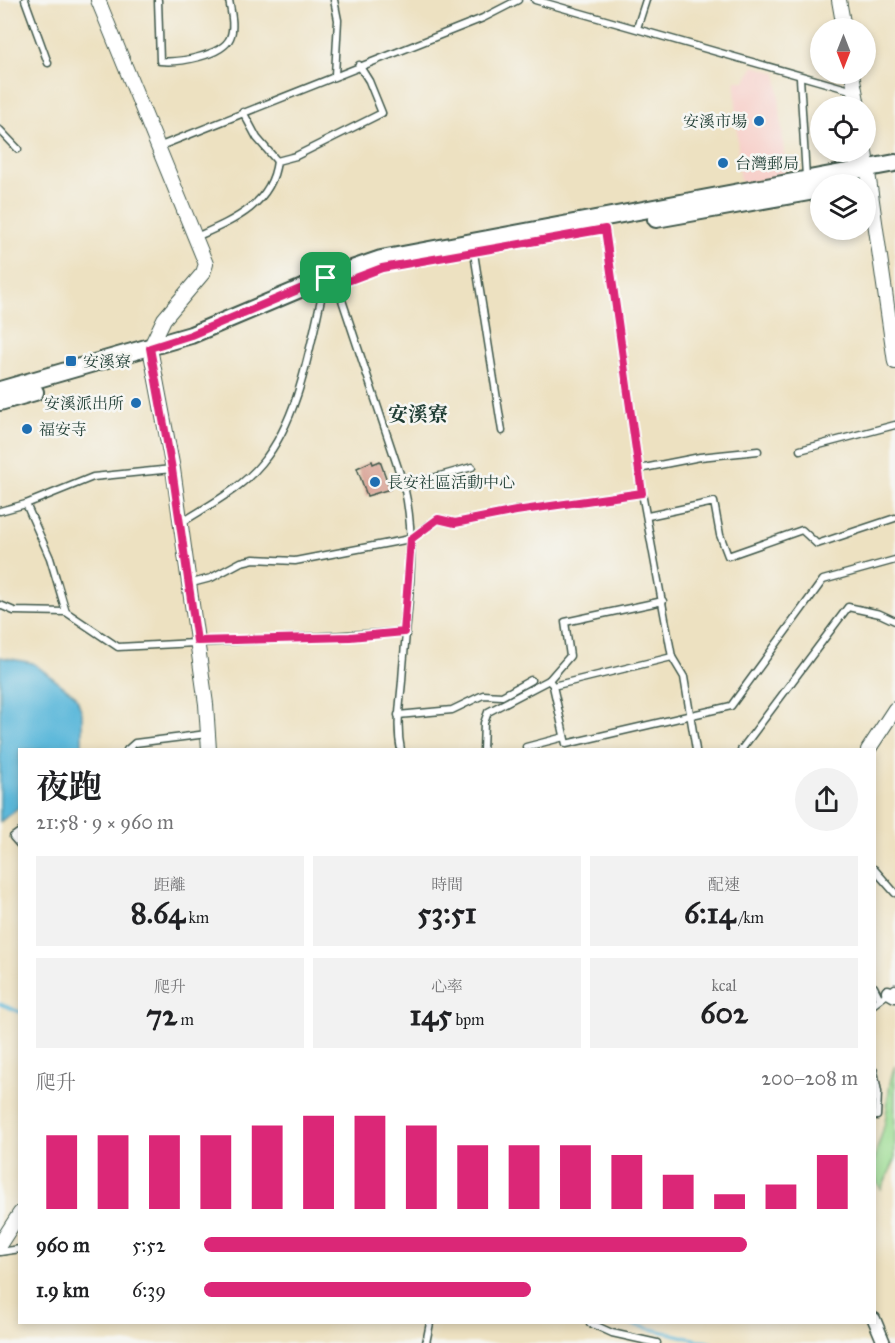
<!DOCTYPE html>
<html lang="zh-TW">
<head>
<meta charset="utf-8">
<style>
	:root { --surface:#fff; --page:#f2f2f2; --text:#202124; --muted:#757577; --accent:#db2777 }
	body { margin:0; font-family:"IM FELL Great Primer","Noto Serif TC",serif; background:var(--page); color:var(--text); height:100vh; display:flex; flex-direction:column; font-size:22px; white-space:nowrap }
	* { box-sizing:border-box; margin:0 }
	p { font-size:20px; color:var(--muted) }
	.icon { flex:none; width:33px; height:33px; fill:none; stroke:currentColor; stroke-width:2; stroke-linecap:round; stroke-linejoin:round }
	.map { position:relative; flex:1; overflow:hidden }
	.side { position:absolute; left:18px; top:748px; width:858px; height:576px; display:flex; flex-direction:column; background:var(--surface); border-radius:0px; box-shadow:0 3px 9px #0003 }
	.side>* { flex:none }
	.needle { width:39px; rotate:180deg }
	.controls { position:absolute; left:810px; top:18px; display:grid; gap:12px }
	.controls a { display:grid; place-items:center; width:66px; height:66px; border-radius:50%; background:var(--surface); box-shadow:0 3px 9px #0003; font-size:30px }
	.pin { position:absolute; display:grid; place-items:center; width:51px; height:51px; color:#fff; margin:-26px; border-radius:12px; box-shadow:0 3px 9px #0006 }
	.round { display:grid; place-items:center; flex:none; width:63px; height:63px; border-radius:32px; background:var(--page) }
	.head { display:flex; align-items:center; justify-content:space-between; height:102px; padding:0 18px }
	h1 { font-size:33px; font-weight:700; line-height:45px }
	.stats { display:grid; grid-template-columns:repeat(3,1fr); gap:9px; height:102px; padding:6px 18px }
	.stats div { display:grid; align-content:center; border-radius:0px; background:var(--page); text-align:center }
	.stats b { font-size:30px; font-weight:700 }
	.stats small { font-size:16px; font-weight:400 }
	.stats p { font-size:16px }
	.chart { height:168px; padding:12px 18px }
	.chart p { display:flex; justify-content:space-between }
	.chart svg { width:100%; height:108px; margin-top:6px; stroke:var(--accent); stroke-width:6 }
	ul { padding:0 18px; list-style:none; font-size:20px }
	li { display:grid; grid-template-columns:96px 72px 1fr; align-items:center; height:45px }
	li i { height:15px; border-radius:8px; background:var(--accent) }
	.map>svg:first-child { display:block }
	.built { fill:#f7d0ca }
	.green { fill:#9bdc92; stroke:#5d8c63; stroke-width:1.5 }
	.water { fill:#5cb8da; stroke:#3e7a87; stroke-width:1.5 }
	.lines { fill:none; stroke-linecap:round; stroke-linejoin:round }
	.stream { stroke:#5cb8da; stroke-width:3 }
	.building { fill:#d39485 }
	.service-casing { stroke:#3e5649; stroke-width:9 }
	.minor-casing { stroke:#3e5649; stroke-width:15 }
	.tertiary-casing { stroke:#3e5649; stroke-width:16 }
	.secondary-casing { stroke:#3e5649; stroke-width:20 }
	.service { stroke:#fff; stroke-width:6 }
	.minor { stroke:#fff; stroke-width:12 }
	.tertiary { stroke:#fff; stroke-width:14 }
	.secondary { stroke:#fff; stroke-width:16 }
	.route-casing { stroke:#fff; stroke-width:12 }
	.route { stroke:#db2777; stroke-width:8 }
	.poi-dot { fill:#1f6fb2; stroke:#f6f6f2; stroke-width:2 }
	.labels { text-anchor:middle; dominant-baseline:central; stroke-width:5; stroke-linejoin:round; paint-order:stroke }
	.poi-label { font-size:16px; fill:#1f3d34; stroke:#f6f6f2; text-anchor:start }
	.quarter-label { font-size:20px; font-weight:bold; fill:#1f3d34; stroke:#f6f6f2 }
</style>
</head>
<body>
<div class="map">
<svg width="895" height="1343" viewBox="0 0 895 1343">
	<rect width="100%" height="100%" fill="#f6f6f2"/>
	<filter id="ink" filterUnits="userSpaceOnUse"><feTurbulence type="fractalNoise" baseFrequency=".0167" numOctaves="2"/><feDisplacementMap in="SourceGraphic" scale="12" xChannelSelector="R" yChannelSelector="G"/><feConvolveMatrix kernelMatrix="1 2 1 2 8 2 1 2 1" color-interpolation-filters="sRGB"/></filter>
	<filter id="wash" filterUnits="userSpaceOnUse"><feTurbulence type="fractalNoise" baseFrequency=".008" numOctaves="4" result="noise"/><feDisplacementMap in="SourceGraphic" scale="24" xChannelSelector="R" yChannelSelector="G"/><feGaussianBlur stdDeviation="1.35" result="paint"/><feColorMatrix in="noise" values="0 0 0 0 0 0 0 0 0 0 0 0 0 0 0 0 0 1.4 0 .05"/><feComposite in="paint" operator="in"/></filter>
	<g filter="url(#wash)">
		<rect width="100%" height="100%" fill="#ede1c1"/>
		<path class="built" d="M754,66L777,73L786,176L742,183L739,177L735,81H745Z"/>
		<path class="green" d="M895,1066V1160L881,1189C865,1166 881,1145 885,1121C889,1102 887,1084 895,1066Z"/>
		<path class="water" d="M0,657L33,663L76,696L82,713V750H20L19,807L0,822Z"/>
		<g class="lines">
			<g class="stream">
				<path d="M0,1004L20,1012"/>
				<path d="M626,1323L711,1343"/>
			</g>
		</g>
		<g id="blocks">
			<path class="building" d="M372,461L373,464L380,461L390,489L367,496L357,468Z"/>
		</g>
	</g>
	<g filter="url(#ink)">
		<use href="#blocks" fill-opacity="0" stroke="#3e5649" stroke-width="1.5"/>
		<g class="lines">
			<g class="service-casing">
				<g id="service">
					<path d="M25,0L48,63"/>
					<path d="M158,0L160,61C178,63 222,56 230,38C235,27 231,12 229,0"/>
					<path d="M334,0L338,20L335,75"/>
					<path d="M535,0L854,91"/>
					<path d="M637,28L646,0"/>
					<path d="M800,78L806,177"/>
					<path d="M243,112L257,138L277,161"/>
					<path d="M0,130L18,149"/>
					<path d="M158,147L483,18L518,0"/>
					<path d="M605,229L642,493L672,657L684,677L696,750"/>
					<path d="M196,237C232,221 272,205 277,161L296,156L382,113L369,81L359,65"/>
					<path d="M474,253L502,431"/>
					<path d="M800,450L895,425"/>
					<path d="M639,469L700,457L758,451"/>
					<path d="M404,486L472,467"/>
					<path d="M26,504L50,558L66,612L118,647L404,632"/>
					<path d="M0,511L26,504L93,477L172,469"/>
					<path d="M648,516L714,502L720,535L728,556L802,530L817,544L895,518"/>
					<path d="M181,523C209,505 241,489 262,463C302,415 311,337 326,278L337,285L404,486C419,549 406,617 402,681C400,704 396,727 401,750"/>
					<path d="M188,584L211,578L241,562L254,559L295,561L410,539L438,519L455,523L516,511L642,493"/>
					<path d="M0,605L14,611L66,612"/>
					<path d="M672,657L553,686L566,744L731,706L823,580L895,560"/>
					<path d="M549,680L570,656L565,622L663,601"/>
					<path d="M398,715L452,710L483,695L502,696L531,680"/>
					<path d="M526,747L564,737"/>
					<path d="M127,750L135,743L207,734"/>
					<path d="M483,750L484,723L488,712L549,680L551,683"/>
					<path d="M741,750L848,607L880,614L895,621"/>
					<path d="M20,832L13,837L20,845"/>
					<path d="M874,869L895,893"/>
					<path d="M874,987L880,999"/>
					<path d="M874,1004L895,988"/>
					<path d="M874,1071L878,1092L877,1116"/>
					<path d="M0,1252L20,1249"/>
					<path d="M590,1323L612,1333L657,1343"/>
					<path d="M426,1343L430,1323"/>
				</g>
			</g>
			<g class="minor-casing">
				<g id="minor">
					<path d="M888,992L895,996"/>
					<path d="M874,1319L884,1343"/>
				</g>
			</g>
			<g class="tertiary-casing">
				<g id="tertiary">
					<path d="M98,0L206,264L203,273L164,319L150,348L173,469L206,704L209,750"/>
					<path d="M839,0L844,28"/>
					<path d="M852,74L858,106"/>
					<path d="M865,152L895,362"/>
					<path d="M868,750L895,709"/>
					<path d="M0,1244L20,1213"/>
				</g>
			</g>
			<g class="secondary-casing">
				<g id="secondary">
					<path d="M656,219L820,190"/>
					<path d="M0,390L191,335L326,278L381,259L895,163"/>
					<path d="M0,402L35,392"/>
				</g>
			</g>
			<use href="#service" class="service"/>
			<use href="#minor" class="minor"/>
			<use href="#tertiary" class="tertiary"/>
			<use href="#secondary" class="secondary"/>
		</g>
	</g>
	<g class="lines" filter="url(#ink)">
		<g class="route-casing">
			<path id="route" d="M605,229L642,493L516,511L455,523L438,519L411,539L404,632L350,637L197,641L172,469L150,348L191,335L326,278L337,285L382,268Z"/>
		</g>
		<use href="#route" class="route"/>
	</g>
	<g class="poi-dot">
		<circle cx="759" cy="121" r="6"/>
		<circle cx="723" cy="163" r="6"/>
		<rect x="65" y="355" width="12" height="12" rx="3"/>
		<circle cx="136" cy="403" r="6"/>
		<circle cx="27" cy="429" r="6"/>
		<circle cx="375" cy="482" r="6"/>
	</g>
	<g class="labels">
		<g class="poi-label">
			<text x="747" y="121" text-anchor="end">安溪市場</text>
			<text x="735" y="163">台灣郵局</text>
			<text x="83" y="361">安溪寮</text>
			<text x="124" y="403" text-anchor="end">安溪派出所</text>
			<text x="39" y="429">福安寺</text>
			<text x="387" y="482">長安社區活動中心</text>
		</g>
		<g class="quarter-label">
			<text x="418" y="414">安溪寮</text>
		</g>
	</g>
</svg>
<div class="controls">
<a><svg class="needle" viewBox="-14 -14 28 28"><path d="M0-13l5 13h-10z" fill="#e53935"/><path d="M0 13l5-13h-10z" fill="#757577"/></svg></a>
<a><svg class="icon" aria-label="locate" viewBox="0 0 24 24"><circle cx="12" cy="12" r="6"/><path d="M12 2v4M12 18v4M2 12h4M18 12h4"/></svg></a>
<a><svg class="icon" aria-label="layers" viewBox="0 0 24 24"><path d="M12 4l9 5-9 5-9-5zM3 14l9 5 9-5"/></svg></a>
</div>
<div class="pin" style="left:326px;top:278px;background:#1e9e55"><svg class="icon" aria-label="arrive" viewBox="0 0 24 24"><path d="M6 21V4h12l-3 4 3 4H6"/></svg></div>
<section class="side">
<div class="head"><div><h1>夜跑</h1><p>21:58 · 9 × 960 m</p></div><a class="round"><svg class="icon" aria-label="share" viewBox="0 0 24 24"><path d="M12 15V3M7 8l5-5 5 5M5 13v7h14v-7"/></svg></a></div>
<div class="stats">
<div><p>距離</p><b>8.64<small> km</small></b></div>
<div><p>時間</p><b>53:51</b></div>
<div><p>配速</p><b>6:14<small> /km</small></b></div>
</div>
<div class="stats">
<div><p>爬升</p><b>72<small> m</small></b></div>
<div><p>心率</p><b>145<small> bpm</small></b></div>
<div><p>kcal</p><b>602</b></div>
</div>
<div class="chart"><p><span>爬升</span>200–208 m</p>
<svg viewBox="0 0 160 44" preserveAspectRatio="none"><path d="M5 44V14M15 44V14M25 44V14M35 44V14M45 44V10M55 44V6M65 44V6M75 44V10M85 44V18M95 44V18M105 44V18M115 44V22M125 44V30M135 44V38M145 44V34M155 44V22"/></svg>
</div>
<ul>
<li><b>960 m</b>5:52<i style="width:83%"></i></li>
<li><b>1.9 km</b>6:39<i style="width:50%"></i></li>
</ul>
</section>
</div>
</body>
</html>
